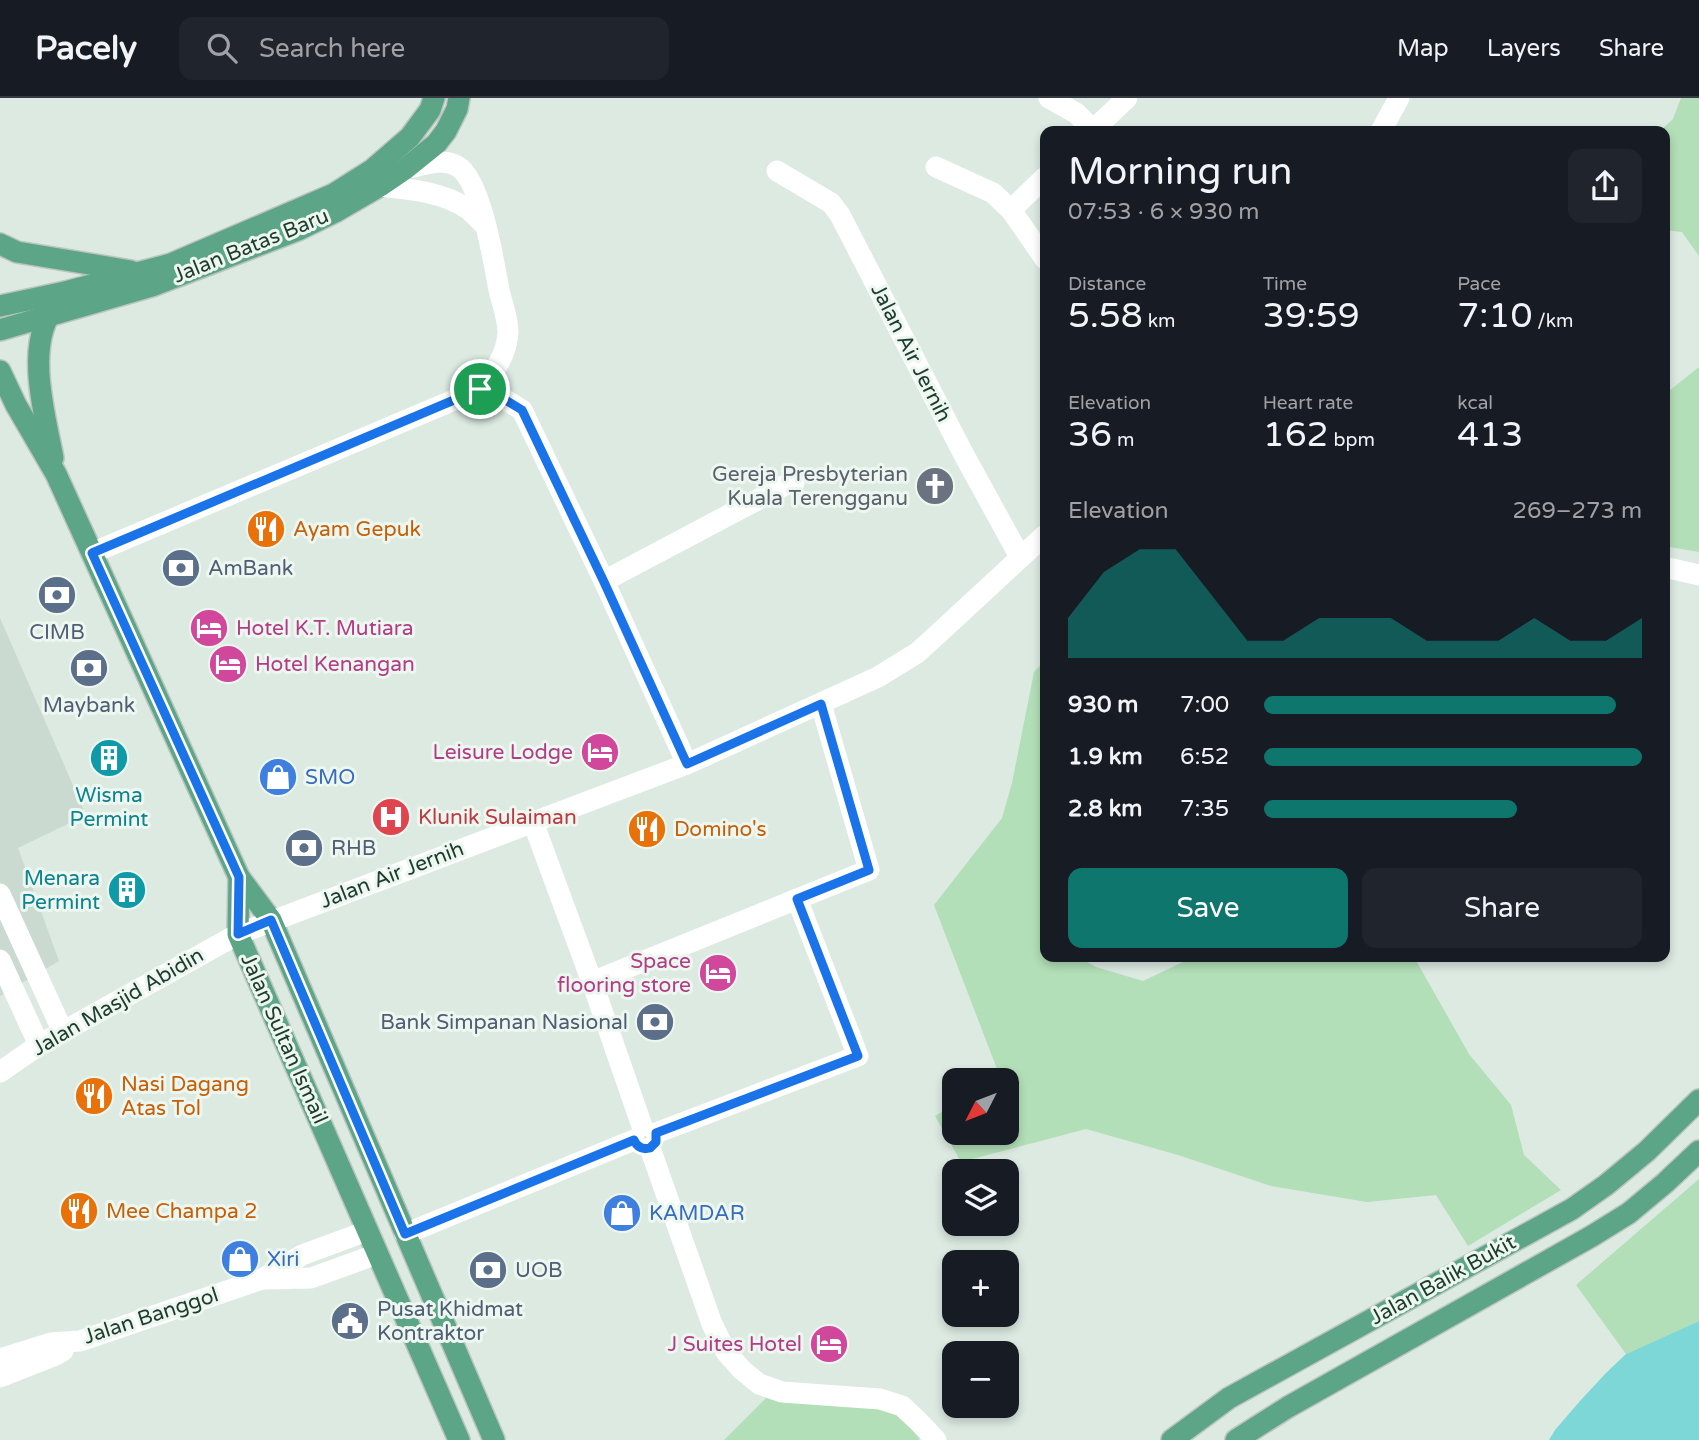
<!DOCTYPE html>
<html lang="en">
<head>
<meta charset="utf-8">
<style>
	:root { --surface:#171b24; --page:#20242c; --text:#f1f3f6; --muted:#9ea1a6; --line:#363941; --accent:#0f766e }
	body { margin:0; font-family:"Varela Round",sans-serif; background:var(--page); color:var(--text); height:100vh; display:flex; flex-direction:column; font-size:26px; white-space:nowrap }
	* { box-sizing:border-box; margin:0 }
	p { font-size:23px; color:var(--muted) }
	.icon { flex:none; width:38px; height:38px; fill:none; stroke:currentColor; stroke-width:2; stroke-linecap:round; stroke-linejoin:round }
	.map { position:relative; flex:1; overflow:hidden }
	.side { position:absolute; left:1040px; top:28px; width:630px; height:836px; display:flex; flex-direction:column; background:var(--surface); border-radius:14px; box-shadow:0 4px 10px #0003 }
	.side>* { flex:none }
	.needle { width:46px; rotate:228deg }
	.controls { position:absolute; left:942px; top:970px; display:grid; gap:14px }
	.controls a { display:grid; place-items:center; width:77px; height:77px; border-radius:14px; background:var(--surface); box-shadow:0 4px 10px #0003; font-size:35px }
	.pin { position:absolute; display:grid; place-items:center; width:60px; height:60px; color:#fff; margin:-30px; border:4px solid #fff; border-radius:50%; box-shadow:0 2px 7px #0007 }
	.round { display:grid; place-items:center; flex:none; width:74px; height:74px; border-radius:14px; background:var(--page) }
	.head { display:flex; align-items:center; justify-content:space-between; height:119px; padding:0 28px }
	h1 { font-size:38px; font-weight:600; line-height:52px }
	.stats { display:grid; grid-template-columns:repeat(3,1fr); gap:10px; height:119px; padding:7px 28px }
	.stats div { display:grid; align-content:center }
	.stats b { font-size:35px; font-weight:600 }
	.stats small { font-size:19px; font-weight:400 }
	.stats p { font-size:19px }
	.chart { height:196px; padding:14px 28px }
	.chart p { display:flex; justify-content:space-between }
	.chart svg { width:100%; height:126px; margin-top:7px; fill:var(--accent); opacity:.7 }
	.primary-button { display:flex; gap:14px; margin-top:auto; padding:14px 28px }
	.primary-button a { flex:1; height:80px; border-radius:14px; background:var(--accent); color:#fff; font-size:28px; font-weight:600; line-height:80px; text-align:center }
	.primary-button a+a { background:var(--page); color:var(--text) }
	ul { padding:0 28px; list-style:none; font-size:23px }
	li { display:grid; grid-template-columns:112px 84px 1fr; align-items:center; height:52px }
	li i { height:18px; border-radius:9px; background:var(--accent) }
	header { display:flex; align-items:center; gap:42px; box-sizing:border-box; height:98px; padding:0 35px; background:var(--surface); border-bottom:2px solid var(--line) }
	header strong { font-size:33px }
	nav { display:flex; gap:38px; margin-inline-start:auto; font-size:24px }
	.search { width:490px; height:63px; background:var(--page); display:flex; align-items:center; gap:18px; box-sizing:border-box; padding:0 24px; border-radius:14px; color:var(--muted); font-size:26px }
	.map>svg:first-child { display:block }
	.built { fill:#cadad0 }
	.green { fill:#b2dfb7 }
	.water { fill:#7dd7d6 }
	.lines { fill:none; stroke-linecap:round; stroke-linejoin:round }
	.major-casing { stroke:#bbc4c0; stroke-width:24 }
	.minor { stroke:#fff; stroke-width:21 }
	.major { stroke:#5ca586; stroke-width:21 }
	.route-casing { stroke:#fff; stroke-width:14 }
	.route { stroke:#1a73e8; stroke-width:9 }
	.labels { text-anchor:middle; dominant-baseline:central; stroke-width:6; stroke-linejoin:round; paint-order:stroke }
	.street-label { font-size:21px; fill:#1d3b2e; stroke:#edf7f0 }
	.worship-label { font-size:21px; fill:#5b616d; stroke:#edf7f0; text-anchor:end }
	.food-label { font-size:21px; fill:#c56008; stroke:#edf7f0; text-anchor:start }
	.service-label { font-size:21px; fill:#4e5e75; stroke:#edf7f0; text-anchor:start }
	.hotel-label { font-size:21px; fill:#b23c85; stroke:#edf7f0; text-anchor:end }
	.shop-label { font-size:21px; fill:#366cbe; stroke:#edf7f0; text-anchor:start }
	.culture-label { font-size:21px; fill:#0d838f; stroke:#edf7f0 }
	.health-label { font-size:21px; fill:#be3a42; stroke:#edf7f0; text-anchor:start }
</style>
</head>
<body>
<header>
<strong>Pacely</strong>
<div class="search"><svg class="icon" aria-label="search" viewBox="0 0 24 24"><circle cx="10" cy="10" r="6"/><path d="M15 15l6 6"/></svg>Search here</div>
<nav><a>Map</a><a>Layers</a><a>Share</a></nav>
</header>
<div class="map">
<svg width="1699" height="1342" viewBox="0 0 1699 1342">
	<rect width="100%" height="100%" fill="#dceae2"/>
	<path class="built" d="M0,520L86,717L18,750L59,863L0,898Z"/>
	<g class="green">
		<path d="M1681,0H1699V158L1682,134L1664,132V33H1660L1673,21Z"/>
		<path d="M1699,269V454L1664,448V297Z"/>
		<path d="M1045,562V859H1078L1096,869L1143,883L1185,863L1190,859H1414L1469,956L1511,1007L1524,1057L1561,1092L1468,1148L1436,1097L1367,1104L1271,1088L1178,1057L1086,1031L961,1064L935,1018L954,1006V1034H1006V982H991L999,976L934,807L1002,720L1012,685L1034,574Z"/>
		<path d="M1699,1081V1223L1626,1256L1576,1187Z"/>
		<path d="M768,1298L888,1309L921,1337L919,1342H724Z"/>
	</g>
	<path class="water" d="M1699,1223V1342H1549L1555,1332L1580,1303L1606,1275L1626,1256Z"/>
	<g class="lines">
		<g class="major-casing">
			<g id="major">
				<path d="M0,146L17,154L131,173"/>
				<path d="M0,208L65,194L171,166L334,96L372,72L410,39L430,12L434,0"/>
				<path d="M53,211C25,249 45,318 53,360"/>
				<path d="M0,232L152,188L298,132L337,113L380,88L405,71L436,46L446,33L457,11L459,0"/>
				<path d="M0,273L16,307L56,376L239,779L238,836L459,1342"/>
				<path d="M239,779L271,822L494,1342"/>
				<path d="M1172,1342L1229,1300L1572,1111L1606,1087L1647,1053L1699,1002"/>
				<path d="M1236,1342L1288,1309L1592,1138L1629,1115L1665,1085L1699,1053"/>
			</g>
		</g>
		<g class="minor">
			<path d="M1049,0L1076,15L1093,32"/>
			<path d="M1092,33L1127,0"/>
			<path d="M1381,33L1399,0"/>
			<path d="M936,69L993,95L1011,112L1045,161"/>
			<path d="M405,71C421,68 441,59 457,68C481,81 494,165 499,192C502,205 508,221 508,234C507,257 494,274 480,291"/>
			<path d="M777,73L831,105L840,117L963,355L1020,459"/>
			<path d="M380,88C410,91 443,94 468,111C474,116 479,122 485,127"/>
			<path d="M1011,112L1045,79"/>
			<path d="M92,455L480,291L497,297L522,312L604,483L687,666"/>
			<path d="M1664,469L1699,477"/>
			<path d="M604,483L789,385H794"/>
			<path d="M533,724L592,884L642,1028"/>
			<path d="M0,796L63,934"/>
			<path d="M0,862L39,947"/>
			<path d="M592,884L869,772L821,606"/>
			<path d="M0,974L39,947L238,836L687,666L878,579L917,555L939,535L1045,437"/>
			<path d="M656,1035L858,958L797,801"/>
			<path d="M650,1050L712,1226L726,1254L742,1272L759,1286L782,1294L880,1301L902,1308L918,1323L936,1342"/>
			<path d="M405,1136L634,1042"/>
			<path d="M264,1181L311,1180L377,1156"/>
			<path d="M0,1261L51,1245L80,1243L262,1181L302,1157L367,1133"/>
			<path d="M0,1279L56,1257L63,1253"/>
		</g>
		<use href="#major" class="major"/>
	</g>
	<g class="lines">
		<g class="route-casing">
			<path id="route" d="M480,291L497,297L522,312L604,484L687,666L821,606L869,772L797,801L858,958L656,1035V1044L650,1050C642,1052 637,1049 634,1042L405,1136L271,822L238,836L239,779L92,455Z"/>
		</g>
		<use href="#route" class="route"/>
	</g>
	<defs>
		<g id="church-disc" transform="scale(2.0125)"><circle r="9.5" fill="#6b7280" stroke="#edf7f0"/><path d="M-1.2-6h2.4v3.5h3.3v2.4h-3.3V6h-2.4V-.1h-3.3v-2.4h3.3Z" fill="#fff"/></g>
		<g id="restaurant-disc" transform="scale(2.0125)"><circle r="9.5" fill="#e8710a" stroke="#edf7f0"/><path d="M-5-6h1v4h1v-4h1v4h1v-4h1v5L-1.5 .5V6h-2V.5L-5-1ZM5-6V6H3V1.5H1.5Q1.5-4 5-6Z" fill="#fff"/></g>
		<g id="bank-disc" transform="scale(2.0125)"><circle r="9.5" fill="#5c6f8a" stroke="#edf7f0"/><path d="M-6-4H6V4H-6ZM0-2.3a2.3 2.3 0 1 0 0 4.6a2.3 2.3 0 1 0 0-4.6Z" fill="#fff"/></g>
		<g id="hotel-disc" transform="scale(2.0125)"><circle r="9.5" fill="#d1479c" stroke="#edf7f0"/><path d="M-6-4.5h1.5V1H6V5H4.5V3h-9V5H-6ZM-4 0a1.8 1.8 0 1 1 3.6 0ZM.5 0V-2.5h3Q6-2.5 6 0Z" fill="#fff"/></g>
		<g id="building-disc" transform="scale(2.0125)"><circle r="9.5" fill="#0f9aa8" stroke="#edf7f0"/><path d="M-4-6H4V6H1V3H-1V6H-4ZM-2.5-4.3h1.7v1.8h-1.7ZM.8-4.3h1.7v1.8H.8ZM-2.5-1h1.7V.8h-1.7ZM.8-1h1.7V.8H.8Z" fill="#fff"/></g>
		<g id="shop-disc" transform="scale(2.0125)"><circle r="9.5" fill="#3f7fe0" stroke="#edf7f0"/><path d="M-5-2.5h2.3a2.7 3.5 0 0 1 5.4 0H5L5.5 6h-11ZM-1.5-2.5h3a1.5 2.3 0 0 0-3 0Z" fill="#fff"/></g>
		<g id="hospital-disc" transform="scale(2.0125)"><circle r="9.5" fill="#e0444e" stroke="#edf7f0"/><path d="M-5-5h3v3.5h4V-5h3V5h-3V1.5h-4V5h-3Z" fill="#fff"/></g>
		<g id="civic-disc" transform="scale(2.0125)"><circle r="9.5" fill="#5c6f8a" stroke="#edf7f0"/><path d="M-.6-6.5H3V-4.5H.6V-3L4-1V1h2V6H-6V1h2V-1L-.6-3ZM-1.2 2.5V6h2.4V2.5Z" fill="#fff"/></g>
	</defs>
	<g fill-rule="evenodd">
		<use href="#church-disc" x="935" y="388"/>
		<use href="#restaurant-disc" x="266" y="431"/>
		<use href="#bank-disc" x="181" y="470"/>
		<use href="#bank-disc" x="57" y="497"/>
		<use href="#hotel-disc" x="209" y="530"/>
		<use href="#hotel-disc" x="228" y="566"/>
		<use href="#bank-disc" x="89" y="570"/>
		<use href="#hotel-disc" x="600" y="654"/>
		<use href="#building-disc" x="109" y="660"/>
		<use href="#shop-disc" x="278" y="679"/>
		<use href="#hospital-disc" x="391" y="719"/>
		<use href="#restaurant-disc" x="647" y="731"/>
		<use href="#bank-disc" x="304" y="750"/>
		<use href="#building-disc" x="127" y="792"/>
		<use href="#hotel-disc" x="718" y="875"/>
		<use href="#bank-disc" x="655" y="924"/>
		<use href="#restaurant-disc" x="94" y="998"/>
		<use href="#restaurant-disc" x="79" y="1113"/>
		<use href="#shop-disc" x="622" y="1115"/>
		<use href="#shop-disc" x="240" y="1161"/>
		<use href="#bank-disc" x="488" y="1172"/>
		<use href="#civic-disc" x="350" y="1223"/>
		<use href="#hotel-disc" x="829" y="1246"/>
	</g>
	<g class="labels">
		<g class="street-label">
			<text transform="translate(251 148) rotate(-22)">Jalan Batas Baru</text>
			<text transform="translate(911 255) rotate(63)">Jalan Air Jernih</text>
			<text transform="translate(392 777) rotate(-21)">Jalan Air Jernih</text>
			<text transform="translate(118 904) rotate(-30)">Jalan Masjid Abidin</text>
			<text transform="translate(284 941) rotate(66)">Jalan Sultan Ismail</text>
			<text transform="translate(1443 1182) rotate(-29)">Jalan Balik Bukit</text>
			<text transform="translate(151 1218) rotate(-18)">Jalan Banggol</text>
		</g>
		<g class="worship-label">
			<text x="908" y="376">Gereja Presbyterian<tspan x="908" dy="24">Kuala Terengganu</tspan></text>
		</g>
		<g class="food-label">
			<text x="293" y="431">Ayam Gepuk</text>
			<text x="674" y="731">Domino's</text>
			<text x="121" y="986">Nasi Dagang<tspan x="121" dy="24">Atas Tol</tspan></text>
			<text x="106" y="1113">Mee Champa 2</text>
		</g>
		<g class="service-label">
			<text x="208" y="470">AmBank</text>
			<text x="57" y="534" text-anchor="middle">CIMB</text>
			<text x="89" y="607" text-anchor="middle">Maybank</text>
			<text x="331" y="750">RHB</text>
			<text x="628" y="924" text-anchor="end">Bank Simpanan Nasional</text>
			<text x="515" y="1172">UOB</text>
			<text x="377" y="1211">Pusat Khidmat<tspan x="377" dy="24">Kontraktor</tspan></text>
		</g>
		<g class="hotel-label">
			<text x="236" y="530" text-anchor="start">Hotel K.T. Mutiara</text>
			<text x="255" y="566" text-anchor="start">Hotel Kenangan</text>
			<text x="573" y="654">Leisure Lodge</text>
			<text x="691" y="863">Space<tspan x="691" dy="24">flooring store</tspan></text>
			<text x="802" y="1246">J Suites Hotel</text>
		</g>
		<g class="shop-label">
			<text x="305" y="679">SMO</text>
			<text x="649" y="1115">KAMDAR</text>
			<text x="267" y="1161">Xiri</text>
		</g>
		<g class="culture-label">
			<text x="109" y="697">Wisma<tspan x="109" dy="24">Permint</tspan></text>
			<text x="100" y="780" text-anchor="end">Menara<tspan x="100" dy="24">Permint</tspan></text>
		</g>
		<g class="health-label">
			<text x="418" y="719">Klunik Sulaiman</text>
		</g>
	</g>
</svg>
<div class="controls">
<a><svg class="needle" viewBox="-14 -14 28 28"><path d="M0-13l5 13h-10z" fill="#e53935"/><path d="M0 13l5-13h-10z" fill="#9ea1a6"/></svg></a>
<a><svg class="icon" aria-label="layers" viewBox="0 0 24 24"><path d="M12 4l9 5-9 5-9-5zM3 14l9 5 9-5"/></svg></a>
<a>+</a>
<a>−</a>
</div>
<div class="pin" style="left:480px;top:291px;background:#1e9e55"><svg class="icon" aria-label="arrive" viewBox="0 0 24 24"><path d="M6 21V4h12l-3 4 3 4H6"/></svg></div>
<section class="side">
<div class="head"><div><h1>Morning run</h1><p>07:53 · 6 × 930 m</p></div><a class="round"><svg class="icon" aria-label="share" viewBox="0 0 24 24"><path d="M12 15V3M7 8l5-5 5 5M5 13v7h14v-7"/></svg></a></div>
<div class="stats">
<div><p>Distance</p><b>5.58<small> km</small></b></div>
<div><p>Time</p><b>39:59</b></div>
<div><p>Pace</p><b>7:10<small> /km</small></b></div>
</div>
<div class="stats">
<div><p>Elevation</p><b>36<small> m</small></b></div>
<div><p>Heart rate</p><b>162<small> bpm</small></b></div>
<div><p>kcal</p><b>413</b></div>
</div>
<div class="chart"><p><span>Elevation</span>269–273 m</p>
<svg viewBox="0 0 160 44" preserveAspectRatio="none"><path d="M0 44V30L10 14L20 6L30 6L40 22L50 38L60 38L70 30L80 30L90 30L100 38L110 38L120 38L130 30L140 38L150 38L160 30V44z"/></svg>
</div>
<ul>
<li><b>930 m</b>7:00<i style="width:93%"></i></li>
<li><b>1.9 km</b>6:52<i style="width:100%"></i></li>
<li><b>2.8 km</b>7:35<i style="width:67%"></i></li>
</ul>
<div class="primary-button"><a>Save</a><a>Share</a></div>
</section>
</div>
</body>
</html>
